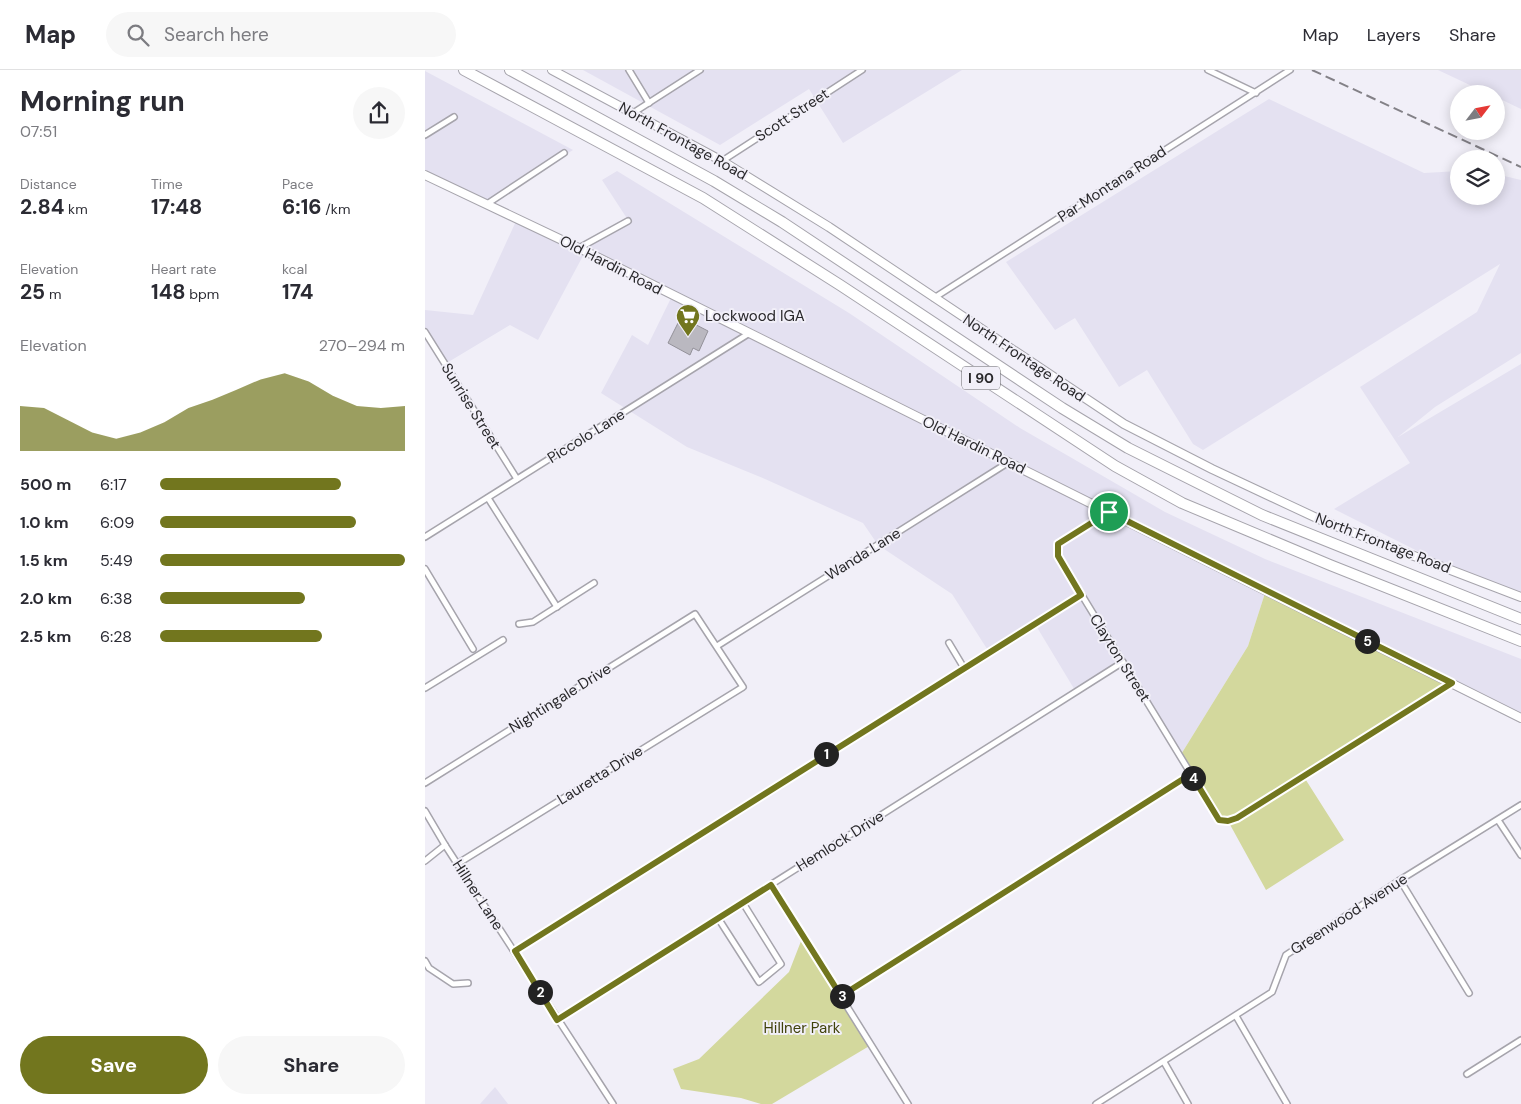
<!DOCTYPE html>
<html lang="en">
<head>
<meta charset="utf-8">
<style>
	:root { --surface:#fff; --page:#f7f7f7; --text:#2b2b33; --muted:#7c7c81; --line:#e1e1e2; --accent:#72761e }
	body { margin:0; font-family:"DM Sans",sans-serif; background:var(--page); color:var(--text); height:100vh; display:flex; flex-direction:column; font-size:19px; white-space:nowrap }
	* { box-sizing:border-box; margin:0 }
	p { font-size:16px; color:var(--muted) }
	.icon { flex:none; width:28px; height:28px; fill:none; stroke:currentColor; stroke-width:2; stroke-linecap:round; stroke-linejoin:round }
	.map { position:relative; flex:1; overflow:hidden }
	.drawer { display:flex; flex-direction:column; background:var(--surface); width:425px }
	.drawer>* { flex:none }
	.needle { width:32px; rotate:58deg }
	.fabs { position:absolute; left:1025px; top:15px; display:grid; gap:10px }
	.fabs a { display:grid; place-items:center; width:55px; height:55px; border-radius:50%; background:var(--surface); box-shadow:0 2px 12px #0003; font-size:25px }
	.pin { position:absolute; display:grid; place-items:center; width:42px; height:42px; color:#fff; margin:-21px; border:2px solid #fff; border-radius:50%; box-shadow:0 1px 5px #0007 }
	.km { position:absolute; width:25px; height:25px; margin:-12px; border-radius:50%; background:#222; color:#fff; font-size:14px; line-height:25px; text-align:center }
	.round { display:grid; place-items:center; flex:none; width:52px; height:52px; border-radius:26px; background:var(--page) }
	.overview { display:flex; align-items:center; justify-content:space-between; height:85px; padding:0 20px }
	h1 { font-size:28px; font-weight:700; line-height:38px }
	.figures { display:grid; grid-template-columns:repeat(3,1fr); gap:8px; height:85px; padding:5px 20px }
	.figures div { display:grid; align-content:center }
	.figures b { font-size:21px; font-weight:700 }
	.figures small { font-size:14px; font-weight:400 }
	.figures p { font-size:14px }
	.chart { height:140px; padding:10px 20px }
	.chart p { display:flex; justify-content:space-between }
	.chart svg { width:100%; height:90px; margin-top:5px; fill:var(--accent); opacity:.7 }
	.primary-button { display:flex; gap:10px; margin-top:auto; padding:10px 20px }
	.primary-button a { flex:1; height:58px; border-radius:30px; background:var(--accent); color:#fff; font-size:20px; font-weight:700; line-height:58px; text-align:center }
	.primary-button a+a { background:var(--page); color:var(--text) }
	ul { padding:0 20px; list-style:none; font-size:16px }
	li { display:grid; grid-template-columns:80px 60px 1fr; align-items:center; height:38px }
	li i { height:12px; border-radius:6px; background:var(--accent) }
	header { display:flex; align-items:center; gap:30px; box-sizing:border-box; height:70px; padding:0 25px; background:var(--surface); border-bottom:1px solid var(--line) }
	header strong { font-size:24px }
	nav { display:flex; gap:28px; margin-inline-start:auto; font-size:18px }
	.search { width:350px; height:45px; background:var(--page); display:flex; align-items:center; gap:12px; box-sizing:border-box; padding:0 18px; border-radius:28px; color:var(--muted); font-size:19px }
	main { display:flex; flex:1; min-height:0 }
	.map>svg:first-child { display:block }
	.built { fill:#e4e1f1 }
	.green { fill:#d3d89d }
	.building { fill:#bab8c0; stroke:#939199 }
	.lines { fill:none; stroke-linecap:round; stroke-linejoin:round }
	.street-casing { stroke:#a6a4ac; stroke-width:8 }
	.secondary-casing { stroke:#a6a4ac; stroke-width:10 }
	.highway-casing { stroke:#a6a4ac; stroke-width:12 }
	.street { stroke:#fff; stroke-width:5 }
	.secondary { stroke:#fff; stroke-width:8 }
	.highway { stroke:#fff; stroke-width:10 }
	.rail { stroke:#838187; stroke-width:2; stroke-dasharray:10 5; stroke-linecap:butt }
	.route-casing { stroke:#fff; stroke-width:10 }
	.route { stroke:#72761e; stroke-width:6 }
	.labels { text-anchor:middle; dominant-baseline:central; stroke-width:4; stroke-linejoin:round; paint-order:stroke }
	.shield { fill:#f1eff8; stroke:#656468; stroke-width:1 }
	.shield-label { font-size:14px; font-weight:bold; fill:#29282b }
	.street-label { font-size:15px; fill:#29282b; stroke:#f1eff8 }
	.poi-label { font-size:15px; fill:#29282b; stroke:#f1eff8; text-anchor:start }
	.park-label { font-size:15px; fill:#40420b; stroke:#f1eff8 }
</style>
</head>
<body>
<header>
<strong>Map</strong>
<div class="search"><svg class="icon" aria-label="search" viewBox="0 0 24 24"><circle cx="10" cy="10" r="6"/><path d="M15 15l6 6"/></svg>Search here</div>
<nav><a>Map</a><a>Layers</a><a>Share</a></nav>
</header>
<main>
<section class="drawer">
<div class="overview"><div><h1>Morning run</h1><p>07:51</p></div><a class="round"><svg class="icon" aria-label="share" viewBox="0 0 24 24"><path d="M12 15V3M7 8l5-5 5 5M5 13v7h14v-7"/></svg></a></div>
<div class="figures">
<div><p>Distance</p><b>2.84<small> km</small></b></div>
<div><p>Time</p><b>17:48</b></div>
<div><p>Pace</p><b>6:16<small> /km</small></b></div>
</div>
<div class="figures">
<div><p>Elevation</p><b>25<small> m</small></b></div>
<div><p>Heart rate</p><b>148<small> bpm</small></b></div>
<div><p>kcal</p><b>174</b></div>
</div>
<div class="chart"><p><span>Elevation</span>270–294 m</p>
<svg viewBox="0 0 160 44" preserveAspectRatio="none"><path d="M0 44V22L10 23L20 29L30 35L40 38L50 35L60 30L70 23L80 19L90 14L100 9L110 6L120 10L130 17L140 22L150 23L160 22V44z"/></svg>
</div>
<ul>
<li><b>500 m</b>6:17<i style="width:74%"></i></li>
<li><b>1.0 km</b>6:09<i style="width:80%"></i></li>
<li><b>1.5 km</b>5:49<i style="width:100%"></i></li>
<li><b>2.0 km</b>6:38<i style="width:59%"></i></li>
<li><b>2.5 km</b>6:28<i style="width:66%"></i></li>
</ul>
<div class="primary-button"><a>Save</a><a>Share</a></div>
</section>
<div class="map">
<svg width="1096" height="1034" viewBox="0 0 1096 1034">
	<rect width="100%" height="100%" fill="#f1eff8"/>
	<g class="built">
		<path d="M158,0H537L418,73L384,19L295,75Z"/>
		<path d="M1013,0H1096V39L1071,27V24H1064Z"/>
		<path d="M0,1L148,80L62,134L0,105Z"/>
		<path d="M844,29L999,103L1034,101V126H1071V104L1096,110V283L1010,337L973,367L1096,294V527L1040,505L909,439L985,393L935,317L1052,242L1075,194L778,380L768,374L722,300L694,317L650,248L630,260L581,192Z"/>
		<path d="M192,101L424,243L595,358L740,442L840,489L1096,589V648L841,520L823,576L755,686L698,592L651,622L610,554L564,582L527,524L453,475L438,453L340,409L262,377L176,323L207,265L223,275L247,226L160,182L113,270L85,255L20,294L0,262V240L48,245L92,149L154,178L203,150L177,110Z"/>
		<path d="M70,1017L83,1034H55Z"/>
	</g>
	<g class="green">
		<path d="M841,520L1027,613L879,707L919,770L841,820L803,751L794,750L755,686L823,576Z"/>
		<path d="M378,866L446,975L347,1034H336L316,1028L256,1019L248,999L274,989L364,902Z"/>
	</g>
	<path class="building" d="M256,247L283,261L274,281L268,278L265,285L243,273Z"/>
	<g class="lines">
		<g class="street-casing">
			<g id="street">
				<path d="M204,0L224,33"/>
				<path d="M783,0L831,23"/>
				<path d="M208,43L275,0"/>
				<path d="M0,65L29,47"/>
				<path d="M297,91L437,0"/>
				<path d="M62,134L139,83"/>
				<path d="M154,178L203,151"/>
				<path d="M509,228L865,0"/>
				<path d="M0,262L92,409"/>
				<path d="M63,428L132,537"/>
				<path d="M684,442L633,474V486L794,750L803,751L812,748L1027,613"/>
				<path d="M0,467L323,264"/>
				<path d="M0,499L48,579"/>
				<path d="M94,554L108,552L169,513"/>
				<path d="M524,573L539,598"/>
				<path d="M292,576L584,392"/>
				<path d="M0,618L78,570"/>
				<path d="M0,713L270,544L318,617L32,794"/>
				<path d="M0,741L20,775L188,1034"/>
				<path d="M1073,750L1096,785"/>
				<path d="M0,791L20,775"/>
				<path d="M975,810L1044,923"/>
				<path d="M346,815L483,1034"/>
				<path d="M293,848L334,912L356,894L318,833"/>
				<path d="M90,881L656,525"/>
				<path d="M0,891L4,898L28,914L43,913"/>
				<path d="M416,926L766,704"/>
				<path d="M811,946L862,1034"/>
				<path d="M132,950L698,592"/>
				<path d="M739,992L763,1034"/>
				<path d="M1042,1004L1096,970"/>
				<path d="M671,1034L847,922L861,885L975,810L1096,735"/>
			</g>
		</g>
		<g class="secondary-casing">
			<g id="secondary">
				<path d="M127,0L297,91L404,157L699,354L787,399L898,451L1096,527"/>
				<path d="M0,105L160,181L1096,648"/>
			</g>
		</g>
		<g class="highway-casing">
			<g id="highway">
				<path d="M39,0L278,128L415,215L690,396L757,433L905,495L1096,571"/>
				<path d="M85,0L289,111L357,152L637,338L703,378L837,445L1096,549"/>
			</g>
		</g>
		<use href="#street" class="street"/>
		<use href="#secondary" class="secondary"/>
		<use href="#highway" class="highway"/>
		<path class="rail" d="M887,0L1096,97"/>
	</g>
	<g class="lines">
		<g class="route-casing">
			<path id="route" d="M684,442L1027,613L812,748L803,751L794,750L766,704L416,926L346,815L132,950L90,881L656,525L633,486V474Z"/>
		</g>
		<use href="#route" class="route"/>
	</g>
	<defs>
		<g id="supermarket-pin" transform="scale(1.25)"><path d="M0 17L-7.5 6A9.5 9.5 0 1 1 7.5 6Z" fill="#72761e" stroke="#f1eff8"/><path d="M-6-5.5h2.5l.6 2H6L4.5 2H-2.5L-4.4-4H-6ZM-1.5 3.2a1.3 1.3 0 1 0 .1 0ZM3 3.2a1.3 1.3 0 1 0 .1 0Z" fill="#fff"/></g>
	</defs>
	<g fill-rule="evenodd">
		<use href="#supermarket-pin" x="263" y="246"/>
	</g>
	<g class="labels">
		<rect class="shield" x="537" y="296.5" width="38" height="23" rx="4"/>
		<g class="shield-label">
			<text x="556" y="308">I 90</text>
		</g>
		<g class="street-label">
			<text transform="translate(367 45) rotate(-33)">Scott Street</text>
			<text transform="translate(258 71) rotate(29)">North Frontage Road</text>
			<text transform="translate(687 114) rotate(-33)">Par Montana Road</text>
			<text transform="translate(186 195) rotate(27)">Old Hardin Road</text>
			<text transform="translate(599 288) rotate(34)">North Frontage Road</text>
			<text transform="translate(46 336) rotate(58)">Sunrise Street</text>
			<text transform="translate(161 366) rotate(-32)">Piccolo Lane</text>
			<text transform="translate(549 375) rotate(26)">Old Hardin Road</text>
			<text transform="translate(958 473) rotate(21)">North Frontage Road</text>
			<text transform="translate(438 484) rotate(-32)">Wanda Lane</text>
			<text transform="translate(695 588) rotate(58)">Clayton Street</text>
			<text transform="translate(135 628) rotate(-32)">Nightingale Drive</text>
			<text transform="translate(175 705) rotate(-32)">Lauretta Drive</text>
			<text transform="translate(415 771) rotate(-32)">Hemlock Drive</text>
			<text transform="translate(53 825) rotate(57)">Hillner Lane</text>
			<text transform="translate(924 844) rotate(-33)">Greenwood Avenue</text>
		</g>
		<g class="poi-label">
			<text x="280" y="246">Lockwood IGA</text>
		</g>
		<g class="park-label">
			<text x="377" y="958">Hillner Park</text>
		</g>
	</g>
</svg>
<div class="fabs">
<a><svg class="needle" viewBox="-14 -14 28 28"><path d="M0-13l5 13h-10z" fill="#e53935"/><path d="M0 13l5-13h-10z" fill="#7c7c81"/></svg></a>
<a><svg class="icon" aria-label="layers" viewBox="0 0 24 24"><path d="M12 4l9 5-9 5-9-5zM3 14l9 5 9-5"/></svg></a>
</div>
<div class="pin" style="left:684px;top:442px;background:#1e9e55"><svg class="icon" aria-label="arrive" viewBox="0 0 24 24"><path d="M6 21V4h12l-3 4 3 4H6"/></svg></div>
<b class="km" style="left:401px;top:684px">1</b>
<b class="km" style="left:115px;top:922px">2</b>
<b class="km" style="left:417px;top:926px">3</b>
<b class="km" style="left:768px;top:708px">4</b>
<b class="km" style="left:942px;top:571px">5</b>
</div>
</main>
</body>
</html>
